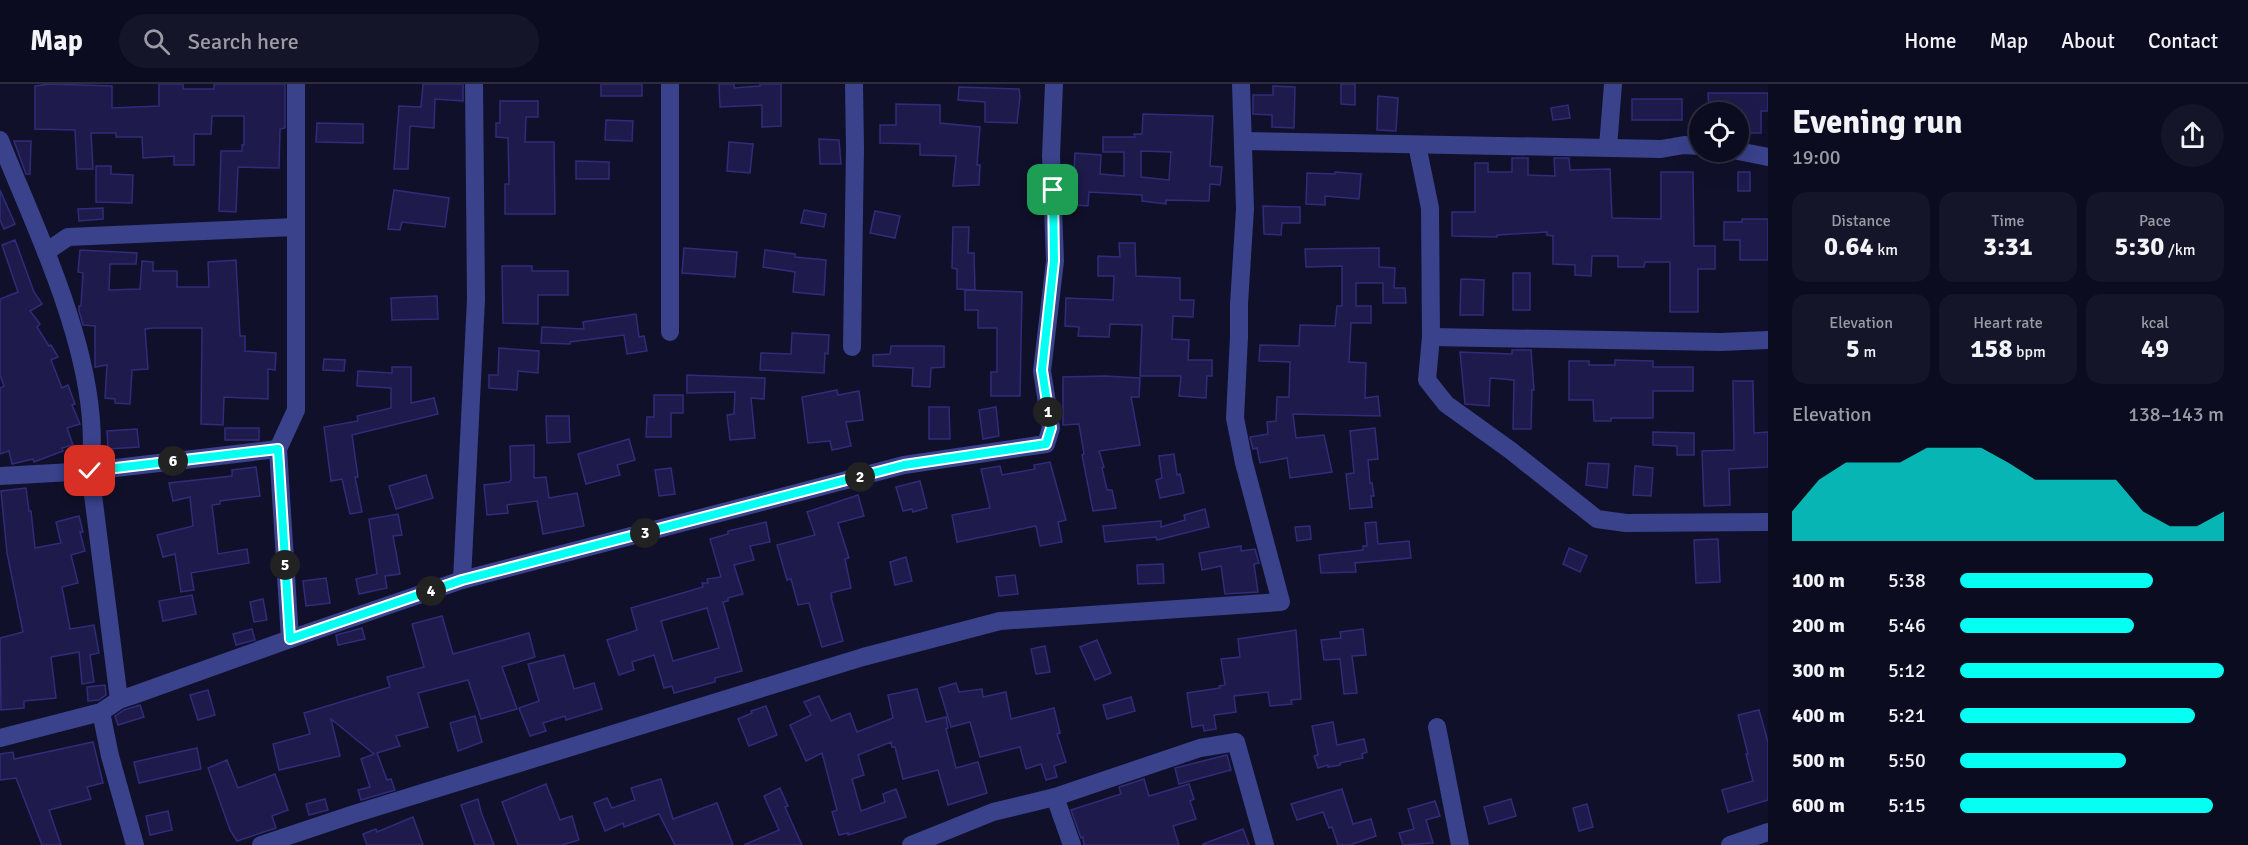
<!DOCTYPE html>
<html lang="en">
<head>
<meta charset="utf-8">
<style>
	:root { --surface:#0c0c20; --page:#151529; --text:#f1f3f6; --muted:#9a9ba5; --line:#2c2c3e; --accent:#05fff3 }
	body { margin:0; font-family:Signika,sans-serif; background:var(--page); color:var(--text); height:100vh; display:flex; flex-direction:column; font-size:22px; white-space:nowrap }
	* { box-sizing:border-box; margin:0 }
	p { font-size:20px; color:var(--muted) }
	.icon { flex:none; width:33px; height:33px; fill:none; stroke:currentColor; stroke-width:2; stroke-linecap:round; stroke-linejoin:round }
	.map { position:relative; flex:1; overflow:hidden }
	.panel { display:flex; flex-direction:column; background:var(--surface); width:480px }
	.panel>* { flex:none }
	.tools { position:absolute; left:1689px; top:18px; display:grid; gap:12px }
	.tools a { display:grid; place-items:center; width:60px; height:60px; border-radius:50%; background:var(--surface); box-shadow:0 6px 24px #0002,0 0 0 2px var(--line); font-size:30px }
	.pin { position:absolute; display:grid; place-items:center; width:51px; height:51px; color:#fff; margin:-26px; border-radius:12px; box-shadow:0 3px 9px #0006 }
	.km { position:absolute; width:30px; height:30px; margin:-15px; border-radius:50%; background:#222; color:#fff; font-size:16px; line-height:30px; text-align:center }
	.round { display:grid; place-items:center; flex:none; width:63px; height:63px; border-radius:32px; background:var(--page) }
	.overview { display:flex; align-items:center; justify-content:space-between; height:102px; padding:0 24px }
	h1 { font-size:33px; font-weight:700; line-height:45px }
	.figures { display:grid; grid-template-columns:repeat(3,1fr); gap:9px; height:102px; padding:6px 24px }
	.figures div { display:grid; align-content:center; border-radius:15px; background:var(--page); text-align:center }
	.figures b { font-size:26px; font-weight:700 }
	.figures small { font-size:16px; font-weight:400 }
	.figures p { font-size:16px }
	.chart { height:168px; padding:12px 24px }
	.chart p { display:flex; justify-content:space-between }
	.chart svg { width:100%; height:108px; margin-top:6px; fill:var(--accent); opacity:.7 }
	ul { padding:0 24px; list-style:none; font-size:20px }
	li { display:grid; grid-template-columns:96px 72px 1fr; align-items:center; height:45px }
	li i { height:15px; border-radius:8px; background:var(--accent) }
	header { display:flex; align-items:center; gap:36px; box-sizing:border-box; height:84px; padding:0 30px; background:var(--surface); border-bottom:2px solid var(--line) }
	header strong { font-size:28px }
	nav { display:flex; gap:33px; margin-inline-start:auto; font-size:21px }
	.search { width:420px; height:54px; background:var(--page); display:flex; align-items:center; gap:15px; box-sizing:border-box; padding:0 21px; border-radius:33px; color:var(--muted); font-size:22px }
	main { display:flex; flex:1; min-height:0 }
	.map>svg:first-child { display:block }
	.building { fill:#1e1b4c; stroke:#302c79; stroke-width:1.5; fill-rule:evenodd }
	.lines { fill:none; stroke-linecap:round; stroke-linejoin:round }
	.minor { stroke:#39428b; stroke-width:18 }
	.route-casing { stroke:#fff; stroke-width:12 }
	.route { stroke:#05fff3; stroke-width:8 }
</style>
</head>
<body>
<header>
<strong>Map</strong>
<div class="search"><svg class="icon" aria-label="search" viewBox="0 0 24 24"><circle cx="10" cy="10" r="6"/><path d="M15 15l6 6"/></svg>Search here</div>
<nav><a>Home</a><a>Map</a><a>About</a><a>Contact</a></nav>
</header>
<main>
<div class="map">
<svg width="1768" height="761" viewBox="0 0 1768 761">
	<rect width="100%" height="100%" fill="#10102b"/>
	<g class="building">
		<path d="M50,0L112,2V24L159,22V0H183V5H214V0H285V44L280,45L279,84L238,83L236,128L219,127L221,67H242V61H244V32H212L211,50H194V81H174V72L143,74L142,53H116V49H91L93,85H77L75,46L35,45V2Z"/>
		<path d="M423,0H463V17L435,15L434,44L410,42L408,85H394L399,22L421,23Z"/>
		<rect x="601" y="0" width="41" height="12"/>
		<path d="M719,0H734V4L760,2V0H781V42L762,43V21L720,23Z"/>
		<path d="M1341,0H1355V21L1341,20Z"/>
		<path d="M1273,2L1295,3L1294,44L1272,43V31L1253,30V11H1273Z"/>
		<path d="M959,3L1019,5L1020,12L1017,39L985,38V18L958,16Z"/>
		<path d="M1708,9H1768V27H1761V49H1738V26H1709Z"/>
		<path d="M1378,12L1398,14L1396,47L1377,46Z"/>
		<rect x="1632" y="15" width="50" height="21"/>
		<path d="M500,17H538V33H526L525,58H554L555,130H505V100H509L508,54L496,53V39H500Z"/>
		<path d="M896,20L940,21V39L980,43L977,81H980L979,101L953,102L956,72L920,71V60L880,59V41H896Z"/>
		<path d="M1568,21L1570,34L1553,36L1551,24Z"/>
		<path d="M1143,30L1213,32L1210,82L1222,83L1220,101L1210,100L1209,117L1166,116V120L1142,117V111L1089,108L1088,122L1075,121L1077,105L1070,104L1071,88H1074L1075,69L1101,71L1100,90L1124,92V68H1103V53H1135L1134,50H1142ZM1141,67L1171,68L1169,96L1141,93Z"/>
		<path d="M606,36L633,37L632,57L605,56Z"/>
		<path d="M317,39L363,40V59L316,58Z"/>
		<path d="M819,55L839,56L841,80H820Z"/>
		<path d="M14,57H31L30,90H26Z"/>
		<path d="M729,58L753,60L750,89L727,87Z"/>
		<path d="M1512,74H1528V91L1555,92L1554,74H1569L1570,86L1610,85L1612,134L1661,135V88H1693L1694,162H1715V185H1698V228H1670V178H1645L1644,183H1618V172H1592L1591,192L1575,191V181L1553,180V152L1547,151V148L1497,151V153L1452,152V128H1475V79H1488V88H1512Z"/>
		<path d="M576,77L609,78V95H576Z"/>
		<path d="M96,82H111V90L133,91L132,119L96,118Z"/>
		<path d="M1335,88L1361,90L1359,115L1325,112V121L1306,120L1307,89L1335,90Z"/>
		<rect x="1738" y="88" width="12" height="19"/>
		<path d="M0,106L15,140L4,145L0,136Z"/>
		<path d="M394,106L449,114L445,143L402,138L400,146L388,145Z"/>
		<path d="M1263,122L1300,123V139H1282L1281,151L1264,150Z"/>
		<path d="M103,124V135L79,137L78,125Z"/>
		<path d="M804,126L826,130L824,143L801,139Z"/>
		<path d="M875,127L900,132L895,154L870,149Z"/>
		<path d="M1742,135H1768V176H1740V156H1724V138H1742Z"/>
		<path d="M953,143H969L968,169H974L975,206L957,205V185L952,184Z"/>
		<path d="M15,156L34,208L42,220L30,227L40,240L37,243L49,262L51,261L58,273L51,276L62,304L68,301L75,320L72,321L80,340L67,344L73,361L62,364L63,367L34,378L33,375L12,380L9,367L0,370V304L4,302L0,291V215L18,208L2,161Z"/>
		<path d="M1119,159H1135L1136,192L1180,194V216H1194L1193,233L1173,232L1172,255L1189,256L1188,276H1212V292H1207L1206,314L1179,312L1181,292H1140L1142,241L1110,240L1109,253L1078,252L1079,243L1065,242L1066,214L1113,216L1114,192H1098V172L1120,173Z"/>
		<path d="M684,164L737,168L735,193L682,189Z"/>
		<path d="M1379,164V183L1395,184L1394,204H1405L1406,219H1383V199H1356V222H1371V239H1351L1349,278L1366,279L1365,314L1378,312L1380,332L1293,330L1296,354L1324,351L1332,388L1290,394L1287,374L1260,379L1257,364L1253,365L1250,353L1268,350L1267,338L1276,337L1277,313H1289L1290,278L1259,277L1260,261L1299,262L1300,241L1335,242L1337,222H1342V182L1306,183L1305,165Z"/>
		<path d="M80,166L137,169L136,180H110L109,206L140,205L142,177L153,178V187H177V203H209L208,178L236,176L240,252H245V267L276,269L275,286L268,285V315L224,313L223,341L201,340L202,244H154L145,245L148,285L132,286L130,320L115,319V315L105,314L107,281L95,283V242L83,241L79,227V222H81L83,189L78,188Z"/>
		<path d="M765,166L795,170V173L826,176L824,211L793,208L795,188L763,183Z"/>
		<path d="M502,182H532V187H568V211H538V240L503,239Z"/>
		<rect x="1513" y="189" width="17" height="37"/>
		<path d="M1461,195L1484,196L1483,231H1460Z"/>
		<path d="M965,206L1022,208L1020,312H991V288H997V244H978V226H965Z"/>
		<path d="M437,212L438,235L392,236L391,214Z"/>
		<path d="M636,230L639,253L644,252L647,267L627,270L624,251L570,258V260L541,259L542,243L584,245L583,238Z"/>
		<path d="M792,249L829,251L828,270L825,269L824,289L760,286L761,269L791,270Z"/>
		<path d="M891,262H944V283L931,284L930,303L912,302L913,284L873,282V271L890,270Z"/>
		<path d="M499,264L539,267L538,289L518,287L517,306L489,304V291H498Z"/>
		<path d="M1512,266H1531L1534,306H1532L1531,345H1513L1514,296L1490,294L1489,322L1465,320L1460,268L1512,270Z"/>
		<path d="M324,275L345,276L344,287L323,286Z"/>
		<path d="M1615,276L1653,277V283H1693V307H1653V334H1611V337H1594L1593,316H1569V277H1589V281H1615Z"/>
		<path d="M392,283H411V319L434,314L438,330L352,351L358,393H355L362,428L350,430L342,395L331,397L324,343L358,337L357,332L391,324V304L357,302L358,287L392,289Z"/>
		<path d="M687,291L765,294L764,315L751,314L755,354L730,356L727,331L734,330L735,308L687,309Z"/>
		<path d="M1105,292L1140,294L1139,313H1131L1140,361L1099,367L1104,383L1102,384L1107,406H1112L1116,424L1093,427L1082,371L1084,370L1079,340L1063,341V293Z"/>
		<path d="M1733,297H1753L1754,349L1768,348V383L1729,385L1730,421L1704,422L1702,367L1734,366Z"/>
		<path d="M837,306L838,311L859,307L863,336L846,338L851,362L832,366L830,357L808,359L802,313Z"/>
		<path d="M654,311H683V329H671V353H646L647,333H654Z"/>
		<path d="M929,323H949L950,355H929Z"/>
		<path d="M996,323L999,352L983,355L979,326Z"/>
		<path d="M546,332H569L570,358L547,359Z"/>
		<rect x="225" y="344" width="34" height="12"/>
		<path d="M1375,344L1378,375L1368,376L1370,399H1372L1374,412H1371L1372,423L1350,425L1346,390L1354,389L1350,347Z"/>
		<path d="M137,345L139,363L108,365L107,347Z"/>
		<path d="M1653,348L1694,349V371H1677V362L1653,361Z"/>
		<path d="M629,355L635,376L617,381L620,391L586,400L578,370Z"/>
		<path d="M534,361V394L546,393L549,414L577,409L584,442L543,450L537,417L507,421L508,429L487,431L484,401L509,398L511,396L510,362Z"/>
		<path d="M1174,370L1177,391L1180,390L1184,409L1160,414L1156,396L1162,394L1159,372Z"/>
		<path d="M1050,378L1066,436L1058,438L1062,458L1040,462L1036,442L957,458L952,431L990,424L981,385L1000,382L1002,391L1035,385L1034,381Z"/>
		<path d="M1588,379L1609,380L1607,404L1586,401Z"/>
		<path d="M1635,382L1653,384L1651,412L1633,411Z"/>
		<path d="M256,383L260,412L220,417V420L212,421L218,470L247,465L249,479L191,489L194,506L181,508L175,470L163,473L157,451L193,442L190,413L173,417L169,399L232,392V386Z"/>
		<path d="M671,384L675,410L659,412L655,386Z"/>
		<path d="M426,391L433,414L396,425L389,402Z"/>
		<path d="M920,397L927,424L913,428L912,425L903,427L896,403Z"/>
		<path d="M26,404L29,427H31L35,464L61,459L56,438L79,432L83,448H80L85,467L71,471L78,499L62,503L70,545L94,541L99,569L90,571L94,598L82,600L79,568L51,573L56,614L24,617V624L1,626L0,554L23,548L7,469L1,407Z"/>
		<path d="M858,411L864,432L838,439L849,474L845,475L851,504L831,509L832,513H831L843,557L822,563L809,519L798,521L791,495L787,496L777,461L815,451L807,428Z"/>
		<path d="M1205,425L1209,443L1157,456L1156,453L1105,458L1103,442L1161,437V443L1185,436L1184,431Z"/>
		<path d="M398,430L402,451L393,452L400,490L385,492L387,504L359,510L356,495L377,490L369,435Z"/>
		<path d="M766,438L770,458L750,462L754,476L734,481L743,510L728,514V517L723,518L742,587L715,594V598L674,609L672,602L664,604L654,571L632,578L634,586L619,591L607,556L637,546L631,524L703,503L702,499H708L707,495L721,493L710,455L728,450V447ZM707,524L719,564L673,577L661,537Z"/>
		<path d="M1376,438L1378,460L1409,457L1411,474L1355,479L1356,488L1321,489L1319,471L1363,466V462H1367L1365,439Z"/>
		<path d="M1310,442L1311,455L1297,457L1295,443Z"/>
		<path d="M1718,455L1720,498L1696,499L1694,456Z"/>
		<path d="M1241,462V467L1255,465L1259,479L1254,480L1258,508L1225,510L1221,482L1202,486L1199,469Z"/>
		<path d="M1569,464L1587,472L1580,488L1563,480Z"/>
		<path d="M906,473L912,497L895,501L890,478Z"/>
		<path d="M1163,480L1164,499L1138,500L1137,481Z"/>
		<path d="M1015,491L1018,510L999,512L996,493Z"/>
		<path d="M326,494L330,519L306,522L303,497Z"/>
		<path d="M192,511L196,530L163,537L159,517Z"/>
		<path d="M263,515L267,536L254,538L250,518Z"/>
		<path d="M442,532L453,570L529,549L535,573L502,583L517,625L481,635L468,596L418,609L428,643L396,652L400,662L377,669L387,696L391,695L395,706L361,716L358,706L370,703L361,675L374,670L331,635L340,672L279,686L273,660L310,650L304,629L390,603L387,593L424,583L412,540Z"/>
		<path d="M362,544L365,555L338,561L336,551Z"/>
		<path d="M252,545L255,556L236,561L233,550Z"/>
		<path d="M1363,545L1366,571L1352,572L1357,609L1344,610L1340,575L1324,576L1321,556L1341,554L1340,548Z"/>
		<path d="M1296,546L1301,615L1291,616L1292,620L1270,622L1268,608L1234,612L1236,628L1214,631L1216,645L1204,647L1203,641L1192,643L1187,609L1220,604L1219,602L1225,601L1221,575L1240,573L1238,555Z"/>
		<path d="M1097,556L1111,589L1095,596L1080,563Z"/>
		<path d="M1045,562L1050,588L1036,590L1031,565Z"/>
		<path d="M564,571L574,605L594,599L602,625L566,636L565,632L543,639L546,647L530,652L519,624L539,617L528,580Z"/>
		<path d="M956,599L959,608L982,605L983,613L1006,608L1011,635L1054,624L1060,649L1057,650L1066,678L1054,682L1057,693L1046,696L1041,680L1026,685L1020,663L980,673L970,638L951,643L939,604Z"/>
		<path d="M105,601L106,611L99,616L88,617L87,603Z"/>
		<path d="M917,605L926,638L946,633L948,644L946,645L956,684L978,678L987,709L948,721L938,686L903,695L895,663H892L891,658L858,671L864,691L852,695L861,727L885,718L883,710L896,705L906,733L848,751V749L839,751L832,728L837,726L822,669L806,677L790,641L811,631L804,618L819,612L831,637L850,629L857,648L893,634L888,611Z"/>
		<path d="M208,606L215,631L198,636L190,611Z"/>
		<path d="M1131,613L1135,627L1107,635L1103,621Z"/>
		<path d="M140,621L144,633L118,641L115,632L124,626Z"/>
		<path d="M766,622L777,651L749,662L738,635L752,629L751,627Z"/>
		<path d="M1759,626L1768,658V716L1728,728L1722,706L1753,697L1746,670H1748L1738,631Z"/>
		<path d="M475,632L482,658L458,667L450,639Z"/>
		<path d="M1333,638L1337,661L1364,655L1367,668L1362,670L1363,674L1340,679V681L1328,683V681L1318,684L1314,672L1318,671L1312,642Z"/>
		<path d="M93,658L103,699L87,703L91,715L49,726L61,761H42L16,694L0,696V670L13,668L14,675Z"/>
		<path d="M197,664L201,685L139,699L134,678Z"/>
		<path d="M1227,671L1231,686L1179,700L1175,684Z"/>
		<path d="M227,676L238,704L275,690L288,726L272,732L276,744L237,757L230,746L208,684Z"/>
		<path d="M661,695L673,735L717,719L733,761H675L659,730L624,743L623,739L605,747L594,719L607,714L612,724L635,716L631,704Z"/>
		<path d="M1144,695L1149,712L1189,700L1194,715L1190,717L1196,735L1173,742L1179,761H1084L1083,753L1081,754L1071,726L1121,710L1119,703Z"/>
		<path d="M546,700L560,736L572,732L579,756L562,761H518L502,718Z"/>
		<path d="M780,704L788,722L785,723L802,761H744L779,746L764,712Z"/>
		<path d="M1342,705L1353,740L1371,735L1376,752L1350,761H1338L1332,743L1329,744L1323,728L1297,736L1291,720Z"/>
		<path d="M325,715L328,726L309,731L306,720Z"/>
		<path d="M478,715L481,728L494,761H475L461,721Z"/>
		<path d="M1511,715L1516,732L1489,740L1484,723Z"/>
		<path d="M1435,717L1440,732L1426,736L1433,759L1403,761L1399,749L1414,745L1408,725Z"/>
		<path d="M1587,720L1593,743L1579,747L1573,724Z"/>
		<path d="M168,727L172,746L150,751L146,732Z"/>
		<path d="M413,733L423,761H367L363,750L376,745L377,748Z"/>
		<path d="M1243,745L1249,761H1203V760Z"/>
	</g>
	<g class="lines">
		<g class="minor">
			<path d="M670,0V248"/>
			<path d="M0,56C38,152 104,282 90,387L119,616"/>
			<path d="M1244,57L1661,65L1684,61L1700,62"/>
			<path d="M1417,61L1430,124L1431,253L1427,296L1446,320L1510,366L1597,435L1626,439L1768,438"/>
			<path d="M1608,63L1613,0"/>
			<path d="M1738,67L1768,73"/>
			<path d="M46,168L68,153L296,143"/>
			<path d="M1431,253L1721,258L1768,256"/>
			<path d="M852,263L855,64L854,0"/>
			<path d="M0,392L90,387L278,365"/>
			<path d="M462,496L476,215L474,0"/>
			<path d="M290,555L278,365L296,326V0"/>
			<path d="M101,628L110,672L135,761"/>
			<path d="M1437,643L1460,761"/>
			<path d="M0,654L101,628L119,616L134,611L290,555L462,496L904,381L1046,360L1051,344L1042,287L1055,177L1051,72L1054,0"/>
			<path d="M1055,713L1072,761"/>
			<path d="M261,761L354,730L863,573L1000,537L1281,518L1244,379L1235,334L1239,253V220L1245,125L1241,0"/>
			<path d="M911,761L993,728L1055,713L1200,664L1236,658L1265,761"/>
			<path d="M1730,761L1768,748"/>
		</g>
	</g>
	<g class="lines">
		<g class="route-casing">
			<path id="route" d="M90,387L278,365L290,555L462,496L904,381L1046,360L1051,344L1042,286L1054,177L1053,106"/>
		</g>
		<use href="#route" class="route"/>
	</g>
</svg>
<div class="tools">
<a><svg class="icon" aria-label="locate" viewBox="0 0 24 24"><circle cx="12" cy="12" r="6"/><path d="M12 2v4M12 18v4M2 12h4M18 12h4"/></svg></a>
</div>
<div class="pin" style="left:1053px;top:106px;background:#1e9e55"><svg class="icon" aria-label="arrive" viewBox="0 0 24 24"><path d="M6 21V4h12l-3 4 3 4H6"/></svg></div>
<div class="pin" style="left:90px;top:387px;background:#d93025"><svg class="icon" aria-label="check" viewBox="0 0 24 24"><path d="M5 12l5 5 9-10"/></svg></div>
<b class="km" style="left:1048px;top:328px">1</b>
<b class="km" style="left:860px;top:393px">2</b>
<b class="km" style="left:645px;top:449px">3</b>
<b class="km" style="left:431px;top:507px">4</b>
<b class="km" style="left:285px;top:481px">5</b>
<b class="km" style="left:173px;top:377px">6</b>
</div>
<section class="panel">
<div class="overview"><div><h1>Evening run</h1><p>19:00</p></div><a class="round"><svg class="icon" aria-label="share" viewBox="0 0 24 24"><path d="M12 15V3M7 8l5-5 5 5M5 13v7h14v-7"/></svg></a></div>
<div class="figures">
<div><p>Distance</p><b>0.64<small> km</small></b></div>
<div><p>Time</p><b>3:31</b></div>
<div><p>Pace</p><b>5:30<small> /km</small></b></div>
</div>
<div class="figures">
<div><p>Elevation</p><b>5<small> m</small></b></div>
<div><p>Heart rate</p><b>158<small> bpm</small></b></div>
<div><p>kcal</p><b>49</b></div>
</div>
<div class="chart"><p><span>Elevation</span>138–143 m</p>
<svg viewBox="0 0 160 44" preserveAspectRatio="none"><path d="M0 44V32L10 19L20 12L30 12L40 12L50 6L60 6L70 6L80 12L90 19L100 19L110 19L120 19L130 32L140 38L150 38L160 32V44z"/></svg>
</div>
<ul>
<li><b>100 m</b>5:38<i style="width:73%"></i></li>
<li><b>200 m</b>5:46<i style="width:66%"></i></li>
<li><b>300 m</b>5:12<i style="width:100%"></i></li>
<li><b>400 m</b>5:21<i style="width:89%"></i></li>
<li><b>500 m</b>5:50<i style="width:63%"></i></li>
<li><b>600 m</b>5:15<i style="width:96%"></i></li>
</ul>
</section>
</main>
</body>
</html>
